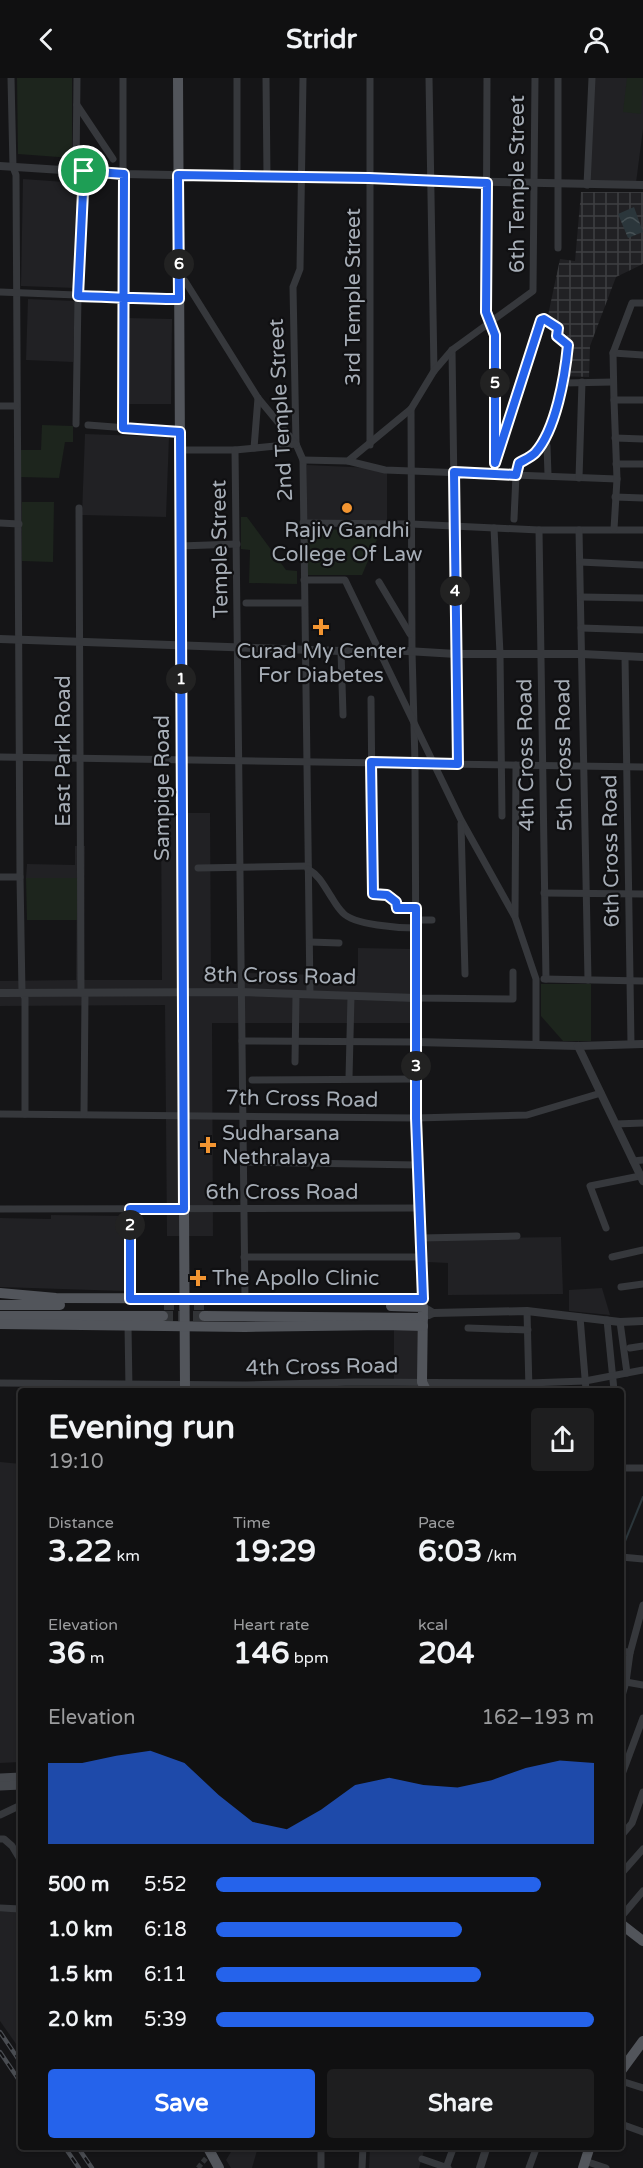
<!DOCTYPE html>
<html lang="en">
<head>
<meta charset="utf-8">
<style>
	:root { --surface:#101011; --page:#1e1e1f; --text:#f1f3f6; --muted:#9c9d9f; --line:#303031; --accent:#2563eb }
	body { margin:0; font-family:"Varela Round",sans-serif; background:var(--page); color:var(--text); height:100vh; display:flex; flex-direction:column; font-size:22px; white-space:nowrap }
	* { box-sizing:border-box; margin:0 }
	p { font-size:20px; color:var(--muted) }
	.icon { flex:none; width:33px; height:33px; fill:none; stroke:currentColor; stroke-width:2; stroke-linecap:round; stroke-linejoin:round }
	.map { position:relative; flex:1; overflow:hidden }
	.side { position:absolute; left:18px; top:1310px; width:606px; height:762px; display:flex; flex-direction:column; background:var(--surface); border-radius:6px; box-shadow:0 2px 4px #0004,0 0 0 2px var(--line) }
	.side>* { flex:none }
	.pin { position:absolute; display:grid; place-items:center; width:51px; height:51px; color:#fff; margin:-26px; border:3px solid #fff; border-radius:50%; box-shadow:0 2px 6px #0007 }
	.km { position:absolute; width:30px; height:30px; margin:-15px; border-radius:50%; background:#222; color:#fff; font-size:16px; line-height:30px; text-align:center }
	.round { display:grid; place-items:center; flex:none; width:63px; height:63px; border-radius:6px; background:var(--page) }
	.headline { display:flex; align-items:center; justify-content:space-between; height:102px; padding:0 30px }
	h1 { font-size:33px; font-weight:700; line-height:45px }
	.figures { display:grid; grid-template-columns:repeat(3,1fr); gap:9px; height:102px; padding:6px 30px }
	.figures div { display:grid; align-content:center }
	.figures b { font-size:30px; font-weight:700 }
	.figures small { font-size:16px; font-weight:400 }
	.figures p { font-size:16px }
	.chart { height:168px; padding:12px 30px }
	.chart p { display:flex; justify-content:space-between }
	.chart svg { width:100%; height:108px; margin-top:6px; fill:var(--accent); opacity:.7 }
	.action { display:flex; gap:12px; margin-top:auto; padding:12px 30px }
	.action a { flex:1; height:69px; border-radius:6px; background:var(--accent); color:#fff; font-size:24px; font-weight:700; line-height:69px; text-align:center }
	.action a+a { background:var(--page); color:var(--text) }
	ul { padding:0 30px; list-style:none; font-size:20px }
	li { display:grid; grid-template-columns:96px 72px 1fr; align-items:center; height:45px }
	li i { height:15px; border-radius:8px; background:var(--accent) }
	header { display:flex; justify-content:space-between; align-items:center; height:78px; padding:0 30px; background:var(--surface); font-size:27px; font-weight:700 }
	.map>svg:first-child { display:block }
	.built { fill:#212124 }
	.industrial { fill:url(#industrial-grid) }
	.park { fill:#1d251d }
	.water { fill:url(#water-waves) }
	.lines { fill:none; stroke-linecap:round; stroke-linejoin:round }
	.stream { stroke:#2b363b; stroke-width:2 }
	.pedestrian-tunnel { stroke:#323437; stroke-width:5; stroke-dasharray:5 2.5; stroke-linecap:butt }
	.primary-tunnel { stroke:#323437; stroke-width:10; stroke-dasharray:10 5; stroke-linecap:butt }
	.minor { stroke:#36383c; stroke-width:7 }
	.tertiary { stroke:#36383c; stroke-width:8 }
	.secondary { stroke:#44474c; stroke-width:9 }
	.primary { stroke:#52555b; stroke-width:10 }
	.rail-casing { stroke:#494c51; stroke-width:4.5 }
	.rail { stroke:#101012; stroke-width:2; stroke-dasharray:7; stroke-linecap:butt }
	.route-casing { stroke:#fff; stroke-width:12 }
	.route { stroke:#2563eb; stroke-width:8 }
	.poi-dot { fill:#f39531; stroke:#101012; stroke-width:2 }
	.labels { text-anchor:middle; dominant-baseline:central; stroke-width:4.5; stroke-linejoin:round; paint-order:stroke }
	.street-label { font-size:21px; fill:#a7aeb7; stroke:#101012 }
	.poi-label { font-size:21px; fill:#a7aeb7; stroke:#101012 }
</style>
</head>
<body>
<header><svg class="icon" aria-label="back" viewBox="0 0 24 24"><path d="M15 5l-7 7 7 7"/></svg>Stridr<svg class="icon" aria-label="person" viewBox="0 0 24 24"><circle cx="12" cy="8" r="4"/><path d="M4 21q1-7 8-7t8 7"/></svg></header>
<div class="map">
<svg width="643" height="2090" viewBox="0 0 643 2090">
	<defs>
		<pattern id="industrial-grid" width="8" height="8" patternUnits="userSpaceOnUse" patternTransform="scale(1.5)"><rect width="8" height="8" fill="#212124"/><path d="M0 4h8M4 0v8" fill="none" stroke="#3e3f42"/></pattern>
		<pattern id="water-waves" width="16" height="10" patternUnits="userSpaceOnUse" patternTransform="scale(1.5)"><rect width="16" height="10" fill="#2b363b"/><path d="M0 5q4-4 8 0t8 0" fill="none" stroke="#475155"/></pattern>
	</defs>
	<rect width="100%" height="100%" fill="#151517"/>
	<g class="built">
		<path d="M592,0H643V51L636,105H589Z"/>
		<path d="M23,101L79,105L76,210L21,208Z"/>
		<path d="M28,221L75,223L73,284L26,282Z"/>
		<path d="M126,240L172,241L171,326H125Z"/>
		<path d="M85,356L169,359L166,439L82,437Z"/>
		<path d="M307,387L373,390L387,394V444L307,443Z"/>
		<path d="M161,735H210L211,894L358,898V870L412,871L411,945H212L213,1158H167L165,927L0,928V903L76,902L77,800H26L27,786L75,787V768H85L84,902H162Z"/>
		<path d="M51,1137L125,1138L124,1213L0,1209V1140L51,1141Z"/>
		<path d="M561,1159L563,1216L448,1217V1185L427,1184V1161Z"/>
		<path d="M602,1210L610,1237L569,1233V1212Z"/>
		<rect x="394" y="1251" width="25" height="51"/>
		<path d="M0,1384L21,1386V1684L0,1685Z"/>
		<path d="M0,1834H21V1973L0,1943Z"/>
		<path d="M234,2069H258L252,2090H231L226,2082Z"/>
		<path d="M370,2069H425L419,2090H369Z"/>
	</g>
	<path class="industrial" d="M581,114H643V186L616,199L590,268L589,299L559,298L567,257L547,242L560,181L575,183Z"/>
	<g class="park">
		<path d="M17,0H72V80L18,76Z"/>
		<path d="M627,0H643L641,36L623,34Z"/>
		<path d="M42,347L73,348V364H65L59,400L20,399V372H41Z"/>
		<path d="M22,424H54L53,484L22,483Z"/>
		<path d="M241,439H247L286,492L297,493V506L249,505L250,472L241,471Z"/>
		<path d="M307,451L381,452L362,497H307Z"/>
		<path d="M26,800H77V842H27Z"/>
		<path d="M541,906H591V963H563L541,938Z"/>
	</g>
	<path class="water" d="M634,129L643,154L628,160L618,136Z"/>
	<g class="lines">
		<path class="stream" d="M621,1473L643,1419"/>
		<path class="pedestrian-tunnel" d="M198,2090L207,2079"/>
		<g class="primary-tunnel">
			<path d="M164,1227H205"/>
			<path d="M163,1238H204"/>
		</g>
		<g class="minor">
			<path d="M11,0L13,89L16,97L20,799L22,914L25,920V1036"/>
			<path d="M266,0L267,98"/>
			<path d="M303,0L300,191L293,209L296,366L303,382L310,916"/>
			<path d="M370,0V367"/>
			<path d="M429,0L434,293"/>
			<path d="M487,0L486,234L496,257L494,395"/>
			<path d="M77,27L113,81"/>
			<path d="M76,92L77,0"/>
			<path d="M237,97V0"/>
			<path d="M587,107L592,0"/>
			<path d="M558,170V0"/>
			<path d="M185,203L258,320L296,366"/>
			<path d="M0,214L179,221"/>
			<path d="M452,272L458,686"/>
			<path d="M613,275L643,277"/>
			<path d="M564,305L613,304"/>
			<path d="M614,322L613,275L632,225H643"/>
			<path d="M0,328H16"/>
			<path d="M411,331L412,573L415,685L416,920L513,921V894"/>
			<path d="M76,346L78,217L84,93"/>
			<path d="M88,347L180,354"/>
			<path d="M123,350V0"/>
			<path d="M545,360L547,368L548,397"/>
			<path d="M615,360L643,361"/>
			<path d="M254,370L258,320"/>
			<path d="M180,372H235L296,366"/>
			<path d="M235,372L245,1221"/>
			<path d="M498,377L541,242L545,241L558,250L557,258L569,267C565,298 556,352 535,375C531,379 524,382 519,385L516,397L514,441"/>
			<path d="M303,382L348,383L411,331L434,293L452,272L533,213L535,0"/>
			<path d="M348,383L385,392L617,401"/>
			<path d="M616,386H643"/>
			<path d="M579,400L582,304"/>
			<path d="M615,419L643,420"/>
			<path d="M79,430L81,915"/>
			<path d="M0,445L19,446"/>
			<path d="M303,445L411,446L539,452H643"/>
			<path d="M494,450L500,576L502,738"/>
			<path d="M614,451L617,401L614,322H643"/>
			<path d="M539,452L546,901"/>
			<path d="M579,452L588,902"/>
			<path d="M180,468L237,466"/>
			<path d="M580,484L643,487"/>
			<path d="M304,502H345L461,742L515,839L536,901V966"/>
			<path d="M379,504L410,556"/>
			<path d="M581,519L643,520"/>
			<path d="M246,525H304"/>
			<path d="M581,550L643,552"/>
			<path d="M341,573L343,637"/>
			<path d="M625,579L631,966"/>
			<path d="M371,621L373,816L387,817L396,824L397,830H416"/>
			<path d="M0,679L643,689"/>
			<path d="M461,746L465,896"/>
			<path d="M198,790L308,788"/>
			<path d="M308,791C320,798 324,808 332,820C335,825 339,831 343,835C354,847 399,850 416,850"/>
			<path d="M0,799H20"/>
			<path d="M544,815L643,816"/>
			<path d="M515,837L516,687"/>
			<path d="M416,842H432"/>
			<path d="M310,864L339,865"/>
			<path d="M544,901L643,903"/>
			<path d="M242,963L416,964"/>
			<path d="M295,984L296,916"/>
			<path d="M349,1000L351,918"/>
			<path d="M252,1002L416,1001"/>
			<path d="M0,1036L416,1040L527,1037L601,1015"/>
			<path d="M84,1036L85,915"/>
			<path d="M616,1046L643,1045"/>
			<path d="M633,1083L643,1082"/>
			<path d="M243,1084L418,1087"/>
			<path d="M0,1131L420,1130"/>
			<path d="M606,1150L590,1108L640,1098"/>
			<path d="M420,1160L517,1158"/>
			<path d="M244,1179H421"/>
			<path d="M612,1179L643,1172"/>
			<path d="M621,1209L643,1206"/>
			<path d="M130,1221V1131"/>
			<path d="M527,1233L529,1312"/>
			<path d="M580,1239L586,1312"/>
			<path d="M607,1242L614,1312"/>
			<path d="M620,1244L627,1295"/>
			<path d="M128,1247L129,1312"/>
			<path d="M468,1250L528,1252"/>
			<path d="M630,1270L643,1268"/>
			<path d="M0,1305L246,1307L355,1304L529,1305L585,1303L643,1292"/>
			<path d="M621,1390H643"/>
			<path d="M621,1479L643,1481"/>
			<path d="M621,1572L630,1575L643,1527"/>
			<path d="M626,1604L643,1607"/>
			<path d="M621,1621L626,1604L630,1575"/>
			<path d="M621,1699L643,1640"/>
			<path d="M0,1737L21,1727"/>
			<path d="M621,1758L632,1745L643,1714"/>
			<path d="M0,1761H4L12,1768L21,1783"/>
			<path d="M621,1796L643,1771"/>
			<path d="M0,1830L21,1831"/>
			<path d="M621,1839L643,1813"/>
			<path d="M621,2003L643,2010"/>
			<path d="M621,2046L643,2054"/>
			<path d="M422,2081L448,2090"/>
			<path d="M585,2083L606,2090"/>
			<path d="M321,2090V2068"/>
			<path d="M362,2090L363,2068"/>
			<path d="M446,2090L454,2068"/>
			<path d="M529,2090L537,2068"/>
		</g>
		<g class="tertiary">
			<path d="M0,88L124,96L643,107"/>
			<path d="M0,561L341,573L373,574L377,572"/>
			<path d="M374,571L456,576H582L643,579"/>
			<path d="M0,915L242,914L416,920V1040L422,1221L423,1229L433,1235"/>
			<path d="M416,964L578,968L643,966"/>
			<path d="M578,968L643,1103"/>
			<path d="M429,1237L433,1235L527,1233L620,1244L643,1243"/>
			<path d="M480,2090L487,2068"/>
		</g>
		<g class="secondary">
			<path d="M0,1700L21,1699"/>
			<path d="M0,1708L21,1707"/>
		</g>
		<g class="primary">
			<path d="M178,0L185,1312"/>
			<path d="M0,1215L56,1220L422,1221"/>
			<path d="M0,1227H60"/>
			<path d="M391,1228L423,1229L422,1304L426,1312"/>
			<path d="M0,1238H163"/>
			<path d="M204,1238L423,1240"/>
			<path d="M0,1246L245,1249L386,1247L423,1248"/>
			<path d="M621,1846L643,1863"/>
			<path d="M621,1993L643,1963"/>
			<path d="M207,2068L219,2090"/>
			<path d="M583,2090L590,2068"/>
		</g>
		<g class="rail-casing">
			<g id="rail">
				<path d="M0,1954L21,1985"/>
				<path d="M0,1974L21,2005"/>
				<path d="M64,2068L79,2090"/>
				<path d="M77,2068L92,2090"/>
			</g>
		</g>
		<use href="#rail" class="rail"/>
	</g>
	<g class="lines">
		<g class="route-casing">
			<path id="route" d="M84,93L124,96L123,350L180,354L184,1131H130V1221H423L416,1040V830H397L396,824L387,817L373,816L371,684L458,686L454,394L516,397L519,385C524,382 531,379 535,375C556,352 565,298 568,267L557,258L558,250L544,241L541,242L495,385V257L486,234L487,105L369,100L178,97L179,221C145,221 112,219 78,218L84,93"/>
		</g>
		<use href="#route" class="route"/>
	</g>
	<g class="poi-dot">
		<circle cx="347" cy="430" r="6"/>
		<path d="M318 540h6v6h6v6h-6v6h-6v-6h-6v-6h6z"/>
		<path d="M205 1058h6v6h6v6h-6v6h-6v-6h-6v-6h6z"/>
		<path d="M195 1191h6v6h6v6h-6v6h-6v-6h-6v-6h6z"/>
	</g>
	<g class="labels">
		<g class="street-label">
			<text transform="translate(517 106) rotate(-90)">6th Temple Street</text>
			<text transform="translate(353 219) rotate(-90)">3rd Temple Street</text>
			<text transform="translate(281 332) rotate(-93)">2nd Temple Street</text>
			<text transform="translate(220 471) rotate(-91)">Temple Street</text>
			<text transform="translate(63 673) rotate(-90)">East Park Road</text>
			<text transform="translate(526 677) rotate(-91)">4th Cross Road</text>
			<text transform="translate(564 677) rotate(-91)">5th Cross Road</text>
			<text transform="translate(162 710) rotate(-90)">Sampige Road</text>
			<text transform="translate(611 773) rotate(-91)">6th Cross Road</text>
			<text transform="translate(280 898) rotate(1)">8th Cross Road</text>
			<text transform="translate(302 1021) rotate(1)">7th Cross Road</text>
			<text x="282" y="1114">6th Cross Road</text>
			<text transform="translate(322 1289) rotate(-1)">4th Cross Road</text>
		</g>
		<g class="poi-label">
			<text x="347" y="452">Rajiv Gandhi<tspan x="347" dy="24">College Of Law</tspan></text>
			<text x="321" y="573">Curad My Center<tspan x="321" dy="24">For Diabetes</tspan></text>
			<text x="222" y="1055" text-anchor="start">Sudharsana<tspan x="222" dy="24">Nethralaya</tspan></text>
			<text x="212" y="1200" text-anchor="start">The Apollo Clinic</text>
		</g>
	</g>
</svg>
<div class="pin" style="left:84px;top:93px;background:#1e9e55"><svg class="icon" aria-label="arrive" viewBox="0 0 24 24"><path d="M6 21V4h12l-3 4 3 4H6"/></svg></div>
<b class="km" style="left:181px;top:601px">1</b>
<b class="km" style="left:130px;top:1147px">2</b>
<b class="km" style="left:416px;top:988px">3</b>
<b class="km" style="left:455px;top:513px">4</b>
<b class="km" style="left:495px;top:305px">5</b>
<b class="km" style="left:179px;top:186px">6</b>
<section class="side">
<div class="headline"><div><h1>Evening run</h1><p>19:10</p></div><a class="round"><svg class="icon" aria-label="share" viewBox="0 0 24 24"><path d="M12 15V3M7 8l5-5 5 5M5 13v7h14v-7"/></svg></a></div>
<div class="figures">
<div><p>Distance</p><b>3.22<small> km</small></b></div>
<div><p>Time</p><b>19:29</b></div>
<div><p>Pace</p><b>6:03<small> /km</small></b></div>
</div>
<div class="figures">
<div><p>Elevation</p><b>36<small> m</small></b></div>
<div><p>Heart rate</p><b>146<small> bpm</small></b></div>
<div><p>kcal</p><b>204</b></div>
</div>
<div class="chart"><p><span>Elevation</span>162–193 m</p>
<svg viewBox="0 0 160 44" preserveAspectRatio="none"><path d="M0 44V11L10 11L20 8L30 6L40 11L50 24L60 35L70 38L80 30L90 20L100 17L110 20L120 21L130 18L140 13L150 10L160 11V44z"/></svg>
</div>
<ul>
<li><b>500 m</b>5:52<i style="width:86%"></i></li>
<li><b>1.0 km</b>6:18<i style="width:65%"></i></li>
<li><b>1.5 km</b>6:11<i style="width:70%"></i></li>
<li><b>2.0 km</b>5:39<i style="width:100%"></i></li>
</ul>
<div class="action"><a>Save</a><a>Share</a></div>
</section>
</div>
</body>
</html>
